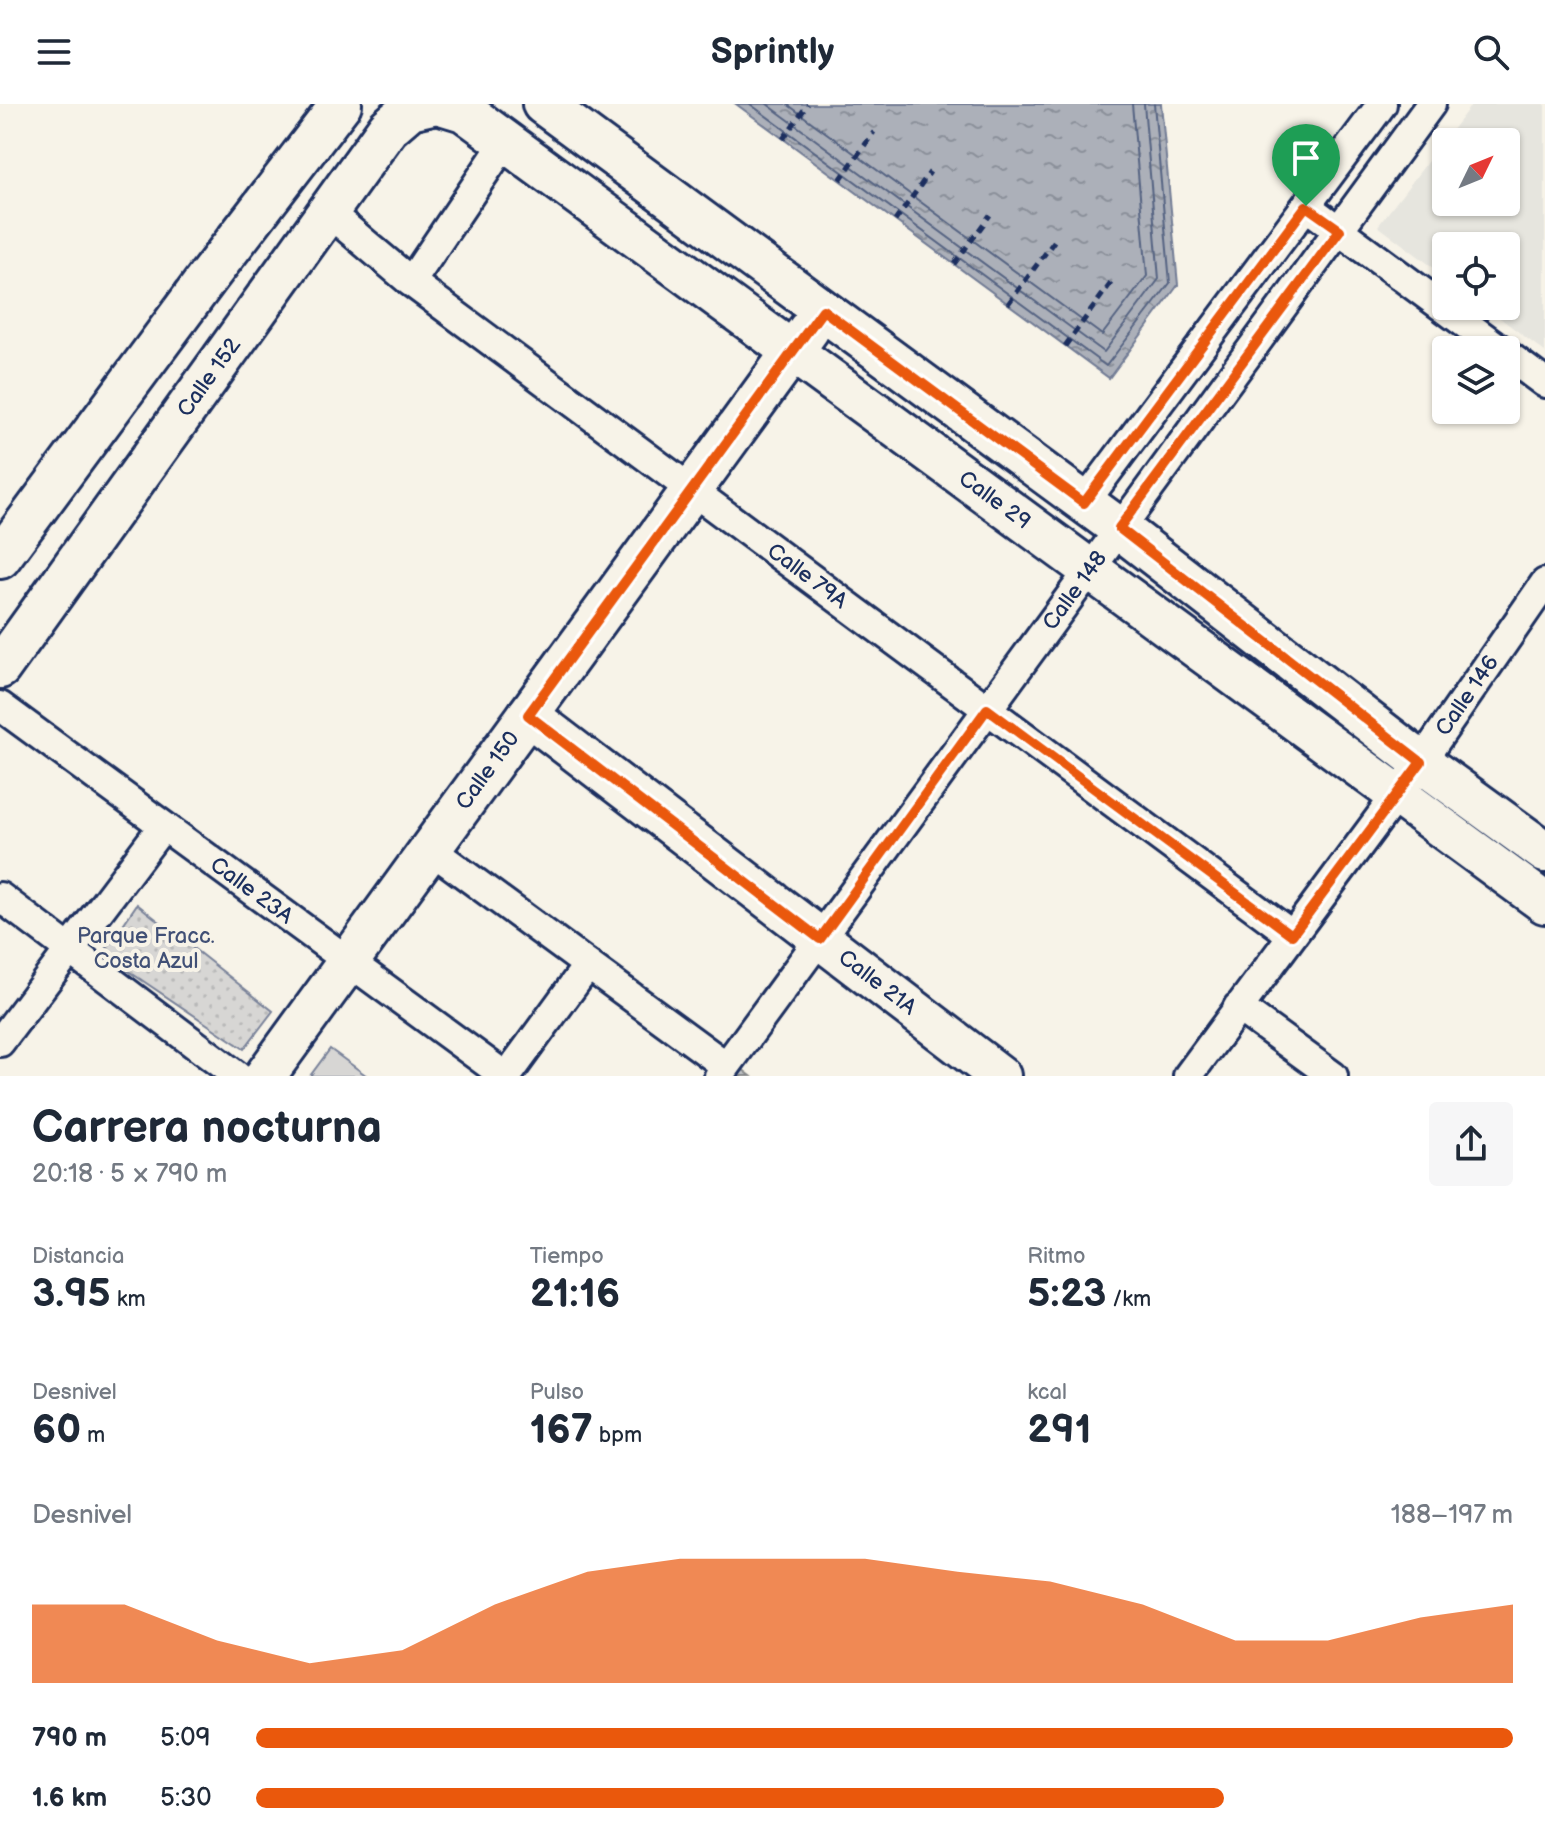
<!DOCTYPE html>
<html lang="es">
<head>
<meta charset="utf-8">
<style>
	:root { --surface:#fff; --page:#f6f6f7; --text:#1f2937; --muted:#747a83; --accent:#ea580c }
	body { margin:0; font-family:"Balsamiq Sans",sans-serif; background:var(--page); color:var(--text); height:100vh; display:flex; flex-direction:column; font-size:30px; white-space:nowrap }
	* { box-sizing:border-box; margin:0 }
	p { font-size:26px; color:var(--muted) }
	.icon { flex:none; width:44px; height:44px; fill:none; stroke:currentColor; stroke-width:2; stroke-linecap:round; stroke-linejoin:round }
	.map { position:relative; height:972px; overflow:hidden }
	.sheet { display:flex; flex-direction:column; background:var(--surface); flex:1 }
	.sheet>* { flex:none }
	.needle { width:52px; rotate:47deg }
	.buttons { position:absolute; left:1432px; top:24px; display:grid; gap:16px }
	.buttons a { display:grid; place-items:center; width:88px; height:88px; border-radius:8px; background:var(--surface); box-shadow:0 2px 6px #0004; font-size:40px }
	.pin { position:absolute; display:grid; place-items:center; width:68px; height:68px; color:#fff; margin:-82px -34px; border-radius:50% 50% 50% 0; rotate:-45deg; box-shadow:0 0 8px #0007 }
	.pin .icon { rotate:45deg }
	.round { display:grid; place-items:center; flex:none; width:84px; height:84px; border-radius:8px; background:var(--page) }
	.summary { display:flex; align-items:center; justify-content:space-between; height:136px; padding:0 32px }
	h1 { font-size:44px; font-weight:700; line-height:60px }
	.figures { display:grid; grid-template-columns:repeat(3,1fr); gap:12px; height:136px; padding:8px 32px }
	.figures div { display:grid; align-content:center }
	.figures b { font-size:40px; font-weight:700 }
	.figures small { font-size:22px; font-weight:400 }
	.figures p { font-size:22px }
	.chart { height:224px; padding:16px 32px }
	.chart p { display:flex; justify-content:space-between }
	.chart svg { width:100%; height:144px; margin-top:8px; fill:var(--accent); opacity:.7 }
	ul { padding:0 32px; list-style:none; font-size:26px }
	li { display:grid; grid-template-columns:128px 96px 1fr; align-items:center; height:60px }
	li i { height:20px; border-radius:10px; background:var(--accent) }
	header { display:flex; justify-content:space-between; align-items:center; height:104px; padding:0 32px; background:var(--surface); font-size:36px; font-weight:700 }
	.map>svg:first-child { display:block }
	.built { fill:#e6e5de; fill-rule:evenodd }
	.park { fill:url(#park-dots); stroke:#798299; stroke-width:2 }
	.pitch { fill:#d7d6d4; stroke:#798299; stroke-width:2 }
	.water { fill:url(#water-ripples); stroke:#727c95; stroke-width:2 }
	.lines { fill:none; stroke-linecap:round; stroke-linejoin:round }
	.shore { stroke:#556382; stroke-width:2 }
	.building { fill:#c0c3c5; stroke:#86888a; stroke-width:2 }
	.street-casing { stroke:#1b2f5e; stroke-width:34 }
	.secondary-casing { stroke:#1b2f5e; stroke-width:46 }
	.path { stroke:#1b2f5e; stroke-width:5; stroke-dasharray:8 6; stroke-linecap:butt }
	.street { stroke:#f7f3e8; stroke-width:28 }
	.secondary { stroke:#f7f3e8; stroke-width:40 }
	.route-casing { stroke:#fff; stroke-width:16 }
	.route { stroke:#ea580c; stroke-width:10 }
	.labels { text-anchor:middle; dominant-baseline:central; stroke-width:8; stroke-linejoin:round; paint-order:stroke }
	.street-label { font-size:22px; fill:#1b2f5e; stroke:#f7f3e8 }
	.park-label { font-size:22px; fill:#415076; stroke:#f7f3e8 }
</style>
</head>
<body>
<header><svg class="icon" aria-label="menu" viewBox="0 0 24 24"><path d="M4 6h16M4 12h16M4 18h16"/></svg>Sprintly<svg class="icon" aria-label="search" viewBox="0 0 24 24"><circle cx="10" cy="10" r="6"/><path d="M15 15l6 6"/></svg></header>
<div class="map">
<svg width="1545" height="972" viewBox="0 0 1545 972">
	<defs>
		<pattern id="park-dots" width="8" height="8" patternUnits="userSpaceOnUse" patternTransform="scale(2)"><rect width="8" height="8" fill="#d7d6d4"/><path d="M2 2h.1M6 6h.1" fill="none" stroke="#b8b8b8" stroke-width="1.8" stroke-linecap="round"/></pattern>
		<pattern id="water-ripples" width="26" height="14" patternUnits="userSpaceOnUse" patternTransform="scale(2)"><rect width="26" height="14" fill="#acb0b9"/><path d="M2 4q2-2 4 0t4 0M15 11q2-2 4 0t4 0" fill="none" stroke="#8b909a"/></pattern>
	</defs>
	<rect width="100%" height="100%" fill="#f7f3e8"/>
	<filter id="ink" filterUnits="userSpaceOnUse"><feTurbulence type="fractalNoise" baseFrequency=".0125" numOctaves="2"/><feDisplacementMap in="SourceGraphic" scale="16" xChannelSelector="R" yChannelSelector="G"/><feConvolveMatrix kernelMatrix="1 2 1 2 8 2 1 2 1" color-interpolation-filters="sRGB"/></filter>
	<g filter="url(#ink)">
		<path class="built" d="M1472,0H1545V248L1484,202H1506V142H1446V173L1378,122ZM1446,38H1506V98H1446Z"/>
		<path class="park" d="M137,800L273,907L244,945L103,850Z"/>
		<path class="pitch" d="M330,945L367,972H310Z"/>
		<path class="water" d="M736,0H1161L1178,181L1109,274Z"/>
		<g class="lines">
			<g class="shore">
				<path d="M750,0L1106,262L1170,179L1154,0"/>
				<path d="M767,0L1104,248L1159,175L1144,0"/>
				<path d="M787,0L1102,231L1147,172L1132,0"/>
			</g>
		</g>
		<path class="building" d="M738,962L751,972H730Z"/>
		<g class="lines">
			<g class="street-casing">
				<g id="street">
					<path d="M1306,102L1501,246"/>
					<path id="s1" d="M328,108L411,178L1292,831"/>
					<path d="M411,178L506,37"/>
					<path d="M1506,250L1545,279"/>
					<path d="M1084,399L1382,0"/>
					<path id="s2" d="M0,602L505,972"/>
					<path d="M430,745L726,962"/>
					<path d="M0,793L237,972"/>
					<path d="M1238,903L1333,972"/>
					<path d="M0,938L163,722"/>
					<path d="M507,972L588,861"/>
					<path id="s3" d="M719,972L1431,0"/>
					<path id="s4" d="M1188,972L1421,658L1545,479"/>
				</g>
			</g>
			<g class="secondary-casing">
				<g id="secondary">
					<path id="s5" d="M441,0L464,7L1545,799"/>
					<path d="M543,0L1119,424L1421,658L1545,748"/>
					<path d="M0,454L208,173L341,0"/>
					<path id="s6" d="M0,564L388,24L410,5L432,0"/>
					<path id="s7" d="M528,611L1000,972"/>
					<path id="s8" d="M265,972L809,225"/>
				</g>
			</g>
			<g class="path">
				<path d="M783,35L808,0"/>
				<path d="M840,76L874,28"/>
				<path d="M895,117L930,68"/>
				<path d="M954,160L990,111"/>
				<path d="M1008,200L1055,136"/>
				<path d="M1065,242L1111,179"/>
			</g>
			<use href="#street" class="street"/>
			<use href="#secondary" class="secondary"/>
		</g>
	</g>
	<g class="lines" filter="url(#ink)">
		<g class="route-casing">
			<path id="route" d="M1306,102L1340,126L1119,424L1421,658L1292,831L987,605L820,835L528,611L823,206L1084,399Z"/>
		</g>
		<use href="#route" class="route"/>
	</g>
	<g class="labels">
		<g class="street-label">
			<text stroke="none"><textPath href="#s6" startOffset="358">Calle 152</textPath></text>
			<text stroke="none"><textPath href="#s5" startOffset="682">Calle 29</textPath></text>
			<text stroke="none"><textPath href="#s1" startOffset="602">Calle 79A</textPath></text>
			<text stroke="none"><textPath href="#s3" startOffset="602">Calle 148</textPath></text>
			<text stroke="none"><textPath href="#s4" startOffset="472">Calle 146</textPath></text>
			<text stroke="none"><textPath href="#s8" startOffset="378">Calle 150</textPath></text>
			<text stroke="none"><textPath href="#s2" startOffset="312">Calle 23A</textPath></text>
			<text stroke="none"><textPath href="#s7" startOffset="440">Calle 21A</textPath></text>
		</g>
		<g class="park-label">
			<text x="146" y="832">Parque Fracc.<tspan x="146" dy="25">Costa Azul</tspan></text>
		</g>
	</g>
</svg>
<div class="buttons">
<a><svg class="needle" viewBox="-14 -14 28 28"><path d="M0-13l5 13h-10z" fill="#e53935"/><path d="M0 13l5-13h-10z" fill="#747a83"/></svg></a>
<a><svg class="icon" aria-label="locate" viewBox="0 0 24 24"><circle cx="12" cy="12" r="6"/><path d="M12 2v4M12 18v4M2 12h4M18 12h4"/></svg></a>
<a><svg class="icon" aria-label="layers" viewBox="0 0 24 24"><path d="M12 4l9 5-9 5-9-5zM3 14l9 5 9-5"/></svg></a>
</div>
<div class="pin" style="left:1306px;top:102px;background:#1e9e55"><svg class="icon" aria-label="arrive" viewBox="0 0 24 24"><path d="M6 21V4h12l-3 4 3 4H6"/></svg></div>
</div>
<section class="sheet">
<div class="summary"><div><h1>Carrera nocturna</h1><p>20:18 · 5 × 790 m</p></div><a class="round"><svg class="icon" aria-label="share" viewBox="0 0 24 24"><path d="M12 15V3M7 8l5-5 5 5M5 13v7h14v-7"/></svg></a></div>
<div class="figures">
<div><p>Distancia</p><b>3.95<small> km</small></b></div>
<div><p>Tiempo</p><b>21:16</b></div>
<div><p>Ritmo</p><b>5:23<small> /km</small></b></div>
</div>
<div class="figures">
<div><p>Desnivel</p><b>60<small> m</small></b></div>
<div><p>Pulso</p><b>167<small> bpm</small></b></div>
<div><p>kcal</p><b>291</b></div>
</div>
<div class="chart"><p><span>Desnivel</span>188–197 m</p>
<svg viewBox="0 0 160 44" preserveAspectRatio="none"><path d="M0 44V20L10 20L20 31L30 38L40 34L50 20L60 10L70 6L80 6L90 6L100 10L110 13L120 20L130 31L140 31L150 24L160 20V44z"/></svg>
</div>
<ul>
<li><b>790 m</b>5:09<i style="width:100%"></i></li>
<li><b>1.6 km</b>5:30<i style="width:77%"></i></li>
</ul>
</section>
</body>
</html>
